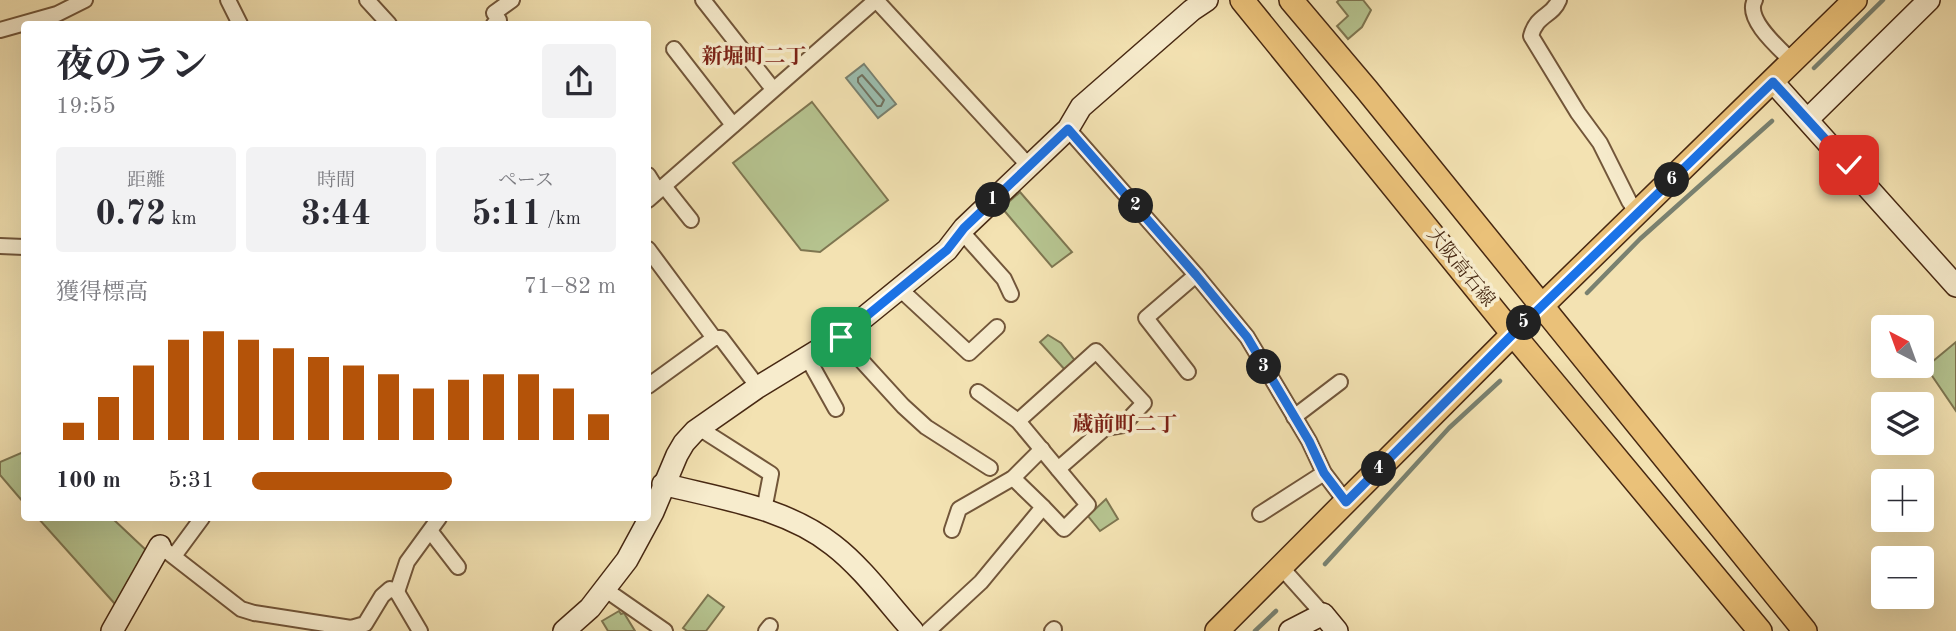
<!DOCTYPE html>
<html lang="ja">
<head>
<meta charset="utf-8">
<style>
	:root { --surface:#fff; --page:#f2f2f3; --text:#2b2b33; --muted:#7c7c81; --accent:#b45309 }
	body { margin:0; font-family:"Old Standard TT","Noto Serif JP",serif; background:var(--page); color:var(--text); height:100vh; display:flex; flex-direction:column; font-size:26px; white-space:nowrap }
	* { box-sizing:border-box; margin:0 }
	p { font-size:23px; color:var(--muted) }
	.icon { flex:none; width:38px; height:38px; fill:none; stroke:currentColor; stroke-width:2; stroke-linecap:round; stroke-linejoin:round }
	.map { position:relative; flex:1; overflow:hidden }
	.drawer { position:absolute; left:21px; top:21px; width:630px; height:500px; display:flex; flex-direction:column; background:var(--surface); border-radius:7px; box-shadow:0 7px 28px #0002 }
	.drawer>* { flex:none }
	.needle { width:46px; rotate:319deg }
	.tools { position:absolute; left:1871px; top:315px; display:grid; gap:14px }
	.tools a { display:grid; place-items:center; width:63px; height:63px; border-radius:7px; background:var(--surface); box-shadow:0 7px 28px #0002; font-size:35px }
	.pin { position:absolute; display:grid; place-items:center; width:60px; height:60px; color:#fff; margin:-30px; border-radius:14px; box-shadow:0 4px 10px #0006 }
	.km { position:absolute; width:35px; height:35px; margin:-18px; border-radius:50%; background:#222; color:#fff; font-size:19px; line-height:35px; text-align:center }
	.round { display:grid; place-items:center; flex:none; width:74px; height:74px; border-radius:7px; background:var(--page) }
	.overview { display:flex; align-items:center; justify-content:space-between; height:119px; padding:0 35px }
	h1 { font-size:38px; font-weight:700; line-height:52px }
	.figures { display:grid; grid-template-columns:repeat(3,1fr); gap:10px; height:119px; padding:7px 35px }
	.figures div { display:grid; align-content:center; border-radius:7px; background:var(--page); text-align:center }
	.figures b { font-size:35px; font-weight:700 }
	.figures small { font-size:19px; font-weight:400 }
	.figures p { font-size:19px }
	.chart { height:196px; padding:14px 35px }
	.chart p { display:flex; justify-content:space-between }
	.chart svg { width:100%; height:126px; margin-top:7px; stroke:var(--accent); stroke-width:6 }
	ul { padding:0 35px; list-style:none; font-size:23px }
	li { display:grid; grid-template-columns:112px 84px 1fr; align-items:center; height:52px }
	li i { height:18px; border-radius:9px; background:var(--accent) }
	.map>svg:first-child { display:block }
	.green { fill:#b6c490; stroke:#7e7651; stroke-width:2 }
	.water { fill:#9bbdae; stroke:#798170; stroke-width:2 }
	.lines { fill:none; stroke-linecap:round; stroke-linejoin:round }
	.shore { stroke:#717260; stroke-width:2 }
	.stream { stroke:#798170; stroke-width:4.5 }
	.street-casing { stroke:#72563a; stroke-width:18 }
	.secondary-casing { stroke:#472812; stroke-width:24 }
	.primary-casing { stroke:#472812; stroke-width:26 }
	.street { stroke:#f7eccd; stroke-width:14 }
	.secondary { stroke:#f7eccd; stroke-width:21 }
	.primary { stroke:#eac179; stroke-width:23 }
	.route-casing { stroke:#fff; stroke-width:14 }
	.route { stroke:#1a73e8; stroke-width:9 }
	.labels { text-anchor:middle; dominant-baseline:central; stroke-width:7; stroke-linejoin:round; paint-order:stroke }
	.street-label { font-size:19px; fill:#472812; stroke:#f7eccd }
	.neighbourhood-label { font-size:21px; font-weight:bold; fill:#7a1f14; stroke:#f7eccd }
</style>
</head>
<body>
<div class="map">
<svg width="1956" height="631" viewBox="0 0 1956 631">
	<rect width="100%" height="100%" fill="#f3e2b2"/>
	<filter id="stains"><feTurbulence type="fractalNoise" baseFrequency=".00286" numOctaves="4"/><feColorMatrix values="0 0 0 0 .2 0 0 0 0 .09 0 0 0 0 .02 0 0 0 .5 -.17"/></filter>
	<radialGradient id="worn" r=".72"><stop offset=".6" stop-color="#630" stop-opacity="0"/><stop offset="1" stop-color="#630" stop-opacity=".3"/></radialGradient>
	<g class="green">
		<path d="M1339,0H1363L1371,10L1362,27L1348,39L1337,26L1348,16L1337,2Z"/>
		<path d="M812,102L888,200L820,252L801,250L733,163Z"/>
		<path d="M1020,192L1072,252L1052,267L1002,208Z"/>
		<path d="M1048,335L1061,343L1076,362L1066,371L1040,342Z"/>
		<path d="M1956,342V411L1926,367Z"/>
		<path d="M21,453L24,454V503L0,475V462Z"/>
		<path d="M1106,499L1118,519L1100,531L1088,516Z"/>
		<path d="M38,518H112L148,552L115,604Z"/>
		<path d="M708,595L724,607L706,631H687L683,628Z"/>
		<path d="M619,611L621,614L624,613L635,631H608L602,621Z"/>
	</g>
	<path class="water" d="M864,64L896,104L878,118L846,78Z"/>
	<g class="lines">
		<path class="shore" d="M862,75L884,100L881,106H877L858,82V78Z"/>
		<g class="stream">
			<path d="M1814,68L1883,0"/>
			<path d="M1587,293L1640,239L1772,121"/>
			<path d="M1325,564L1449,428L1500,381"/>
			<path d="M1255,631L1276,611"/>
		</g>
		<g class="street-casing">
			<g id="street">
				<path d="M228,0L240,24"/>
				<path d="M367,0L389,24"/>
				<path d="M703,0L773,89"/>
				<path d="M876,0L1029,166"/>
				<path d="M1559,0C1552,17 1537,14 1531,36L1578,113L1600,143L1629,201L1637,213"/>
				<path d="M1755,0C1744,19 1780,49 1793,62"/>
				<path d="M494,24L499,20L494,13L512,0"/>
				<path d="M0,30L57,14L85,0"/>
				<path d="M674,49L733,125"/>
				<path d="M1068,129L1196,275L1247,337L1309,441L1324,473L1346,502"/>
				<path d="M648,175L658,191"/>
				<path d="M664,186L691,220"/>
				<path d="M648,200L876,0"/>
				<path d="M962,232L1004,279L1011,294"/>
				<path d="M0,246L24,247"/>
				<path d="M648,249L714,338H721L758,387"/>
				<path d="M901,290L969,353L997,327"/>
				<path d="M840,337L903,406L926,427L990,468"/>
				<path d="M807,357L836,409"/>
				<path d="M1188,372L1146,318L1196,275"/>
				<path d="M648,386L714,338"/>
				<path d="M978,392L1018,421L1088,505L1064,529L1043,507"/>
				<path d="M1294,417L1340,382"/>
				<path d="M1018,421L1096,351L1144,403L1123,425L1105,428L1058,469"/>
				<path d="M699,428L771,474L764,510"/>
				<path d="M1260,514L1324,473"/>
				<path d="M952,530L959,509L1013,478L1042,449"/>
				<path d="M431,532L458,567"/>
				<path d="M160,546L241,609L254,613L351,628L365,624L382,596L390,589L397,592L420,631"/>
				<path d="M174,556L202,518"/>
				<path d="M1281,567L1323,614"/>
				<path d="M606,590L665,631"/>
				<path d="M397,592L407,562L439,518"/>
				<path d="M766,631L770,626"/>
				<path d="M928,631L981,582L1043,507L1013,478"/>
				<path d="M1052,631L1054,629"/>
			</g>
		</g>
		<g class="secondary-casing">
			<g id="secondary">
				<path d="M1773,82L1956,286"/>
				<path d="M1808,119L1929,0"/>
				<path d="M663,484C721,499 785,507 833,545C863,568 887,602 913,631"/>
				<path d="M112,631L160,546"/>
				<path d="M564,631L590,608L627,560L653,512L677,455L684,443L695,431L758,387L840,337L947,250L964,228L1068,129L1081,107L1192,10L1207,0"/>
				<path d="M1290,631L1323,614L1337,631"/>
			</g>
		</g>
		<g class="primary-casing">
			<g id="primary">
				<path d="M1242,0L1513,334L1760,631"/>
				<path d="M1291,0L1367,90L1805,631"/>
				<path d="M1217,631L1513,334L1855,0"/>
			</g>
		</g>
		<use href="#street" class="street"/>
		<use href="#secondary" class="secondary"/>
		<use href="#primary" class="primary"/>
	</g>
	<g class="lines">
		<g class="route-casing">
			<path id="route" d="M841,337L947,250L964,228L1068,129L1196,275L1247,337L1309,441L1324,473L1346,502L1513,334L1773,82L1849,165"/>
		</g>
		<use href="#route" class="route"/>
	</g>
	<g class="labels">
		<g class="street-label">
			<text transform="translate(1460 268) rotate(51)">大阪高石線</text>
		</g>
		<g class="neighbourhood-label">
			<text x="754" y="57">新堀町二丁</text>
			<text x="1125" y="425">蔵前町二丁</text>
		</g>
	</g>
	<rect width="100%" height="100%" filter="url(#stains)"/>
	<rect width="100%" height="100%" fill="url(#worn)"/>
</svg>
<div class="tools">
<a><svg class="needle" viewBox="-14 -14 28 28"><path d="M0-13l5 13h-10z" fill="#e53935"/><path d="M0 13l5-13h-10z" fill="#7c7c81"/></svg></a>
<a><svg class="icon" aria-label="layers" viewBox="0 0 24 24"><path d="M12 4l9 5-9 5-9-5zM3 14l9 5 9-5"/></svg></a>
<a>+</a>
<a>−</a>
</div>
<div class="pin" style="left:841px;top:337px;background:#1e9e55"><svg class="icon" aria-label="arrive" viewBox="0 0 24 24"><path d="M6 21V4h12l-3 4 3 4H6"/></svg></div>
<div class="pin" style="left:1849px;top:165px;background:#d93025"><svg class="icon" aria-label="check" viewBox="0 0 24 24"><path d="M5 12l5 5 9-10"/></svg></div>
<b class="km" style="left:993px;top:200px">1</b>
<b class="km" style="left:1136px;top:206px">2</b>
<b class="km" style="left:1264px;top:367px">3</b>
<b class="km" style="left:1379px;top:469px">4</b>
<b class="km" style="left:1524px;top:323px">5</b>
<b class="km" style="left:1672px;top:180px">6</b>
<section class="drawer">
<div class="overview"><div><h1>夜のラン</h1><p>19:55</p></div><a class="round"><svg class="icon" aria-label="share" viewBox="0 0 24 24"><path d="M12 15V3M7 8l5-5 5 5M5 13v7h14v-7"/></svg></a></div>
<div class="figures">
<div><p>距離</p><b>0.72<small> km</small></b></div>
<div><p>時間</p><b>3:44</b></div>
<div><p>ペース</p><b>5:11<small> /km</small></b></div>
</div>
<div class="chart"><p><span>獲得標高</span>71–82 m</p>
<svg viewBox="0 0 160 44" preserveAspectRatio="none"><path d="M5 44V38M15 44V29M25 44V18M35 44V9M45 44V6M55 44V9M65 44V12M75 44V15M85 44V18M95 44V21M105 44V26M115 44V23M125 44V21M135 44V21M145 44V26M155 44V35"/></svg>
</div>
<ul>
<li><b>100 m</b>5:31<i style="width:55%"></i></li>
</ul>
</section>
</div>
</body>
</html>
